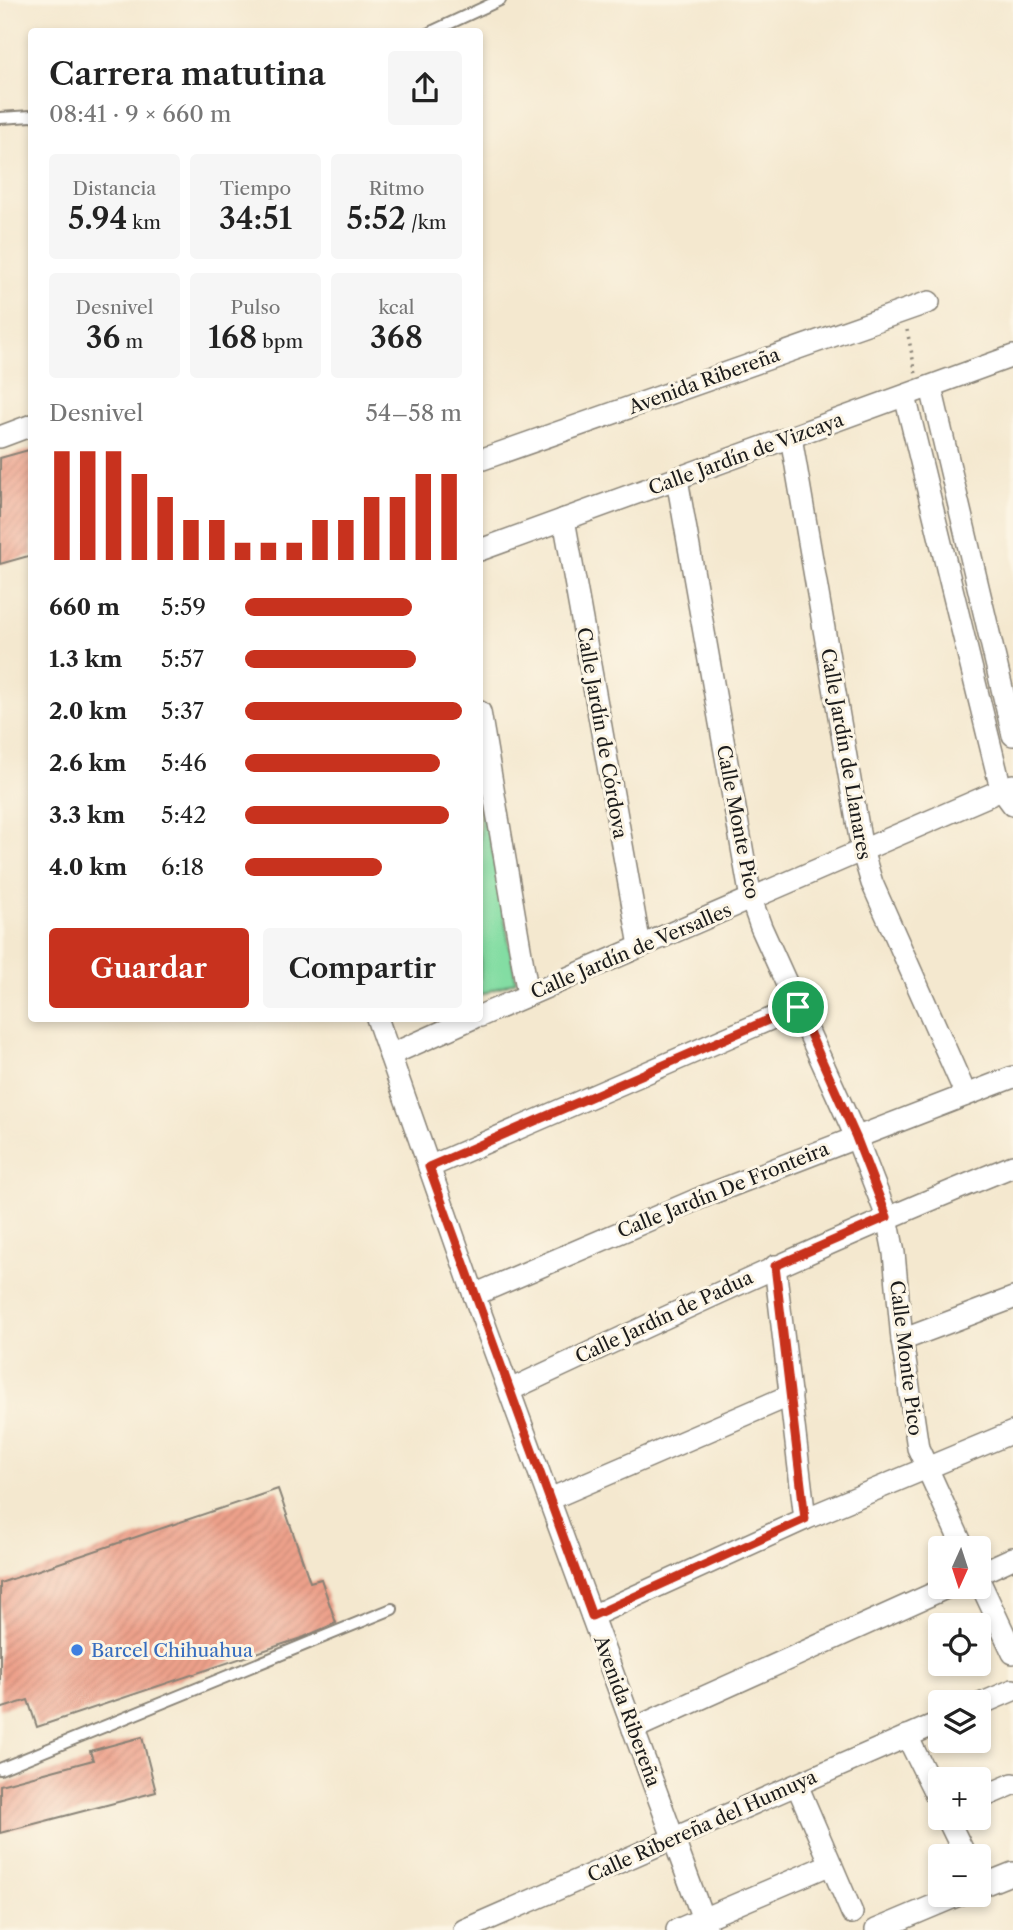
<!DOCTYPE html>
<html lang="es">
<head>
<meta charset="utf-8">
<style>
	:root { --surface:#fff; --page:#f6f6f6; --text:#222; --muted:#767676; --accent:#c8321e }
	body { margin:0; font-family:"Libre Caslon Text",serif; background:var(--page); color:var(--text); height:100vh; display:flex; flex-direction:column; font-size:26px; white-space:nowrap }
	* { box-sizing:border-box; margin:0 }
	p { font-size:23px; color:var(--muted) }
	.icon { flex:none; width:38px; height:38px; fill:none; stroke:currentColor; stroke-width:2; stroke-linecap:round; stroke-linejoin:round }
	.map { position:relative; flex:1; overflow:hidden }
	.sheet { position:absolute; left:28px; top:28px; width:455px; height:994px; display:flex; flex-direction:column; background:var(--surface); border-radius:7px; box-shadow:0 4px 10px #0003 }
	.sheet>* { flex:none }
	.needle { width:46px; rotate:183deg }
	.tools { position:absolute; left:928px; top:1536px; display:grid; gap:14px }
	.tools a { display:grid; place-items:center; width:63px; height:63px; border-radius:7px; background:var(--surface); box-shadow:0 4px 10px #0003; font-size:35px }
	.pin { position:absolute; display:grid; place-items:center; width:60px; height:60px; color:#fff; margin:-30px; border:4px solid #fff; border-radius:50%; box-shadow:0 2px 7px #0007 }
	.round { display:grid; place-items:center; flex:none; width:74px; height:74px; border-radius:7px; background:var(--page) }
	.headline { display:flex; align-items:center; justify-content:space-between; height:119px; padding:0 21px }
	h1 { font-size:32px; font-weight:600; line-height:52px }
	.metrics { display:grid; grid-template-columns:repeat(3,1fr); gap:10px; height:119px; padding:7px 21px }
	.metrics div { display:grid; align-content:center; border-radius:7px; background:var(--page); text-align:center }
	.metrics b { font-size:30px; font-weight:600 }
	.metrics small { font-size:19px; font-weight:400 }
	.metrics p { font-size:19px }
	.chart { height:196px; padding:14px 21px }
	.chart p { display:flex; justify-content:space-between }
	.chart svg { width:100%; height:126px; margin-top:7px; stroke:var(--accent); stroke-width:6 }
	.action { display:flex; gap:14px; margin-top:auto; padding:14px 21px }
	.action a { flex:1; height:80px; border-radius:7px; background:var(--accent); color:#fff; font-size:28px; font-weight:600; line-height:80px; text-align:center }
	.action a+a { background:var(--page); color:var(--text) }
	ul { padding:0 21px; list-style:none; font-size:23px }
	li { display:grid; grid-template-columns:112px 84px 1fr; align-items:center; height:52px }
	li i { height:18px; border-radius:9px; background:var(--accent) }
	.map>svg:first-child { display:block }
	.park { fill:#83dda3; stroke:#507c60; stroke-width:2 }
	.building { fill:url(#building-hatch) }
	.lines { fill:none; stroke-linecap:round; stroke-linejoin:round }
	.lane-casing { stroke:#888276; stroke-width:14 }
	.street-casing { stroke:#888276; stroke-width:24 }
	.path { stroke:#888276; stroke-width:3.5; stroke-dasharray:2 5; stroke-linecap:butt }
	.lane { stroke:#fff; stroke-width:10 }
	.street { stroke:#fff; stroke-width:21 }
	.route-casing { stroke:#fff; stroke-width:14 }
	.route { stroke:#c8321e; stroke-width:9 }
	.shop-dot { fill:#3f7fe0; stroke:#fcf5e5; stroke-width:2.5 }
	.labels { text-anchor:middle; dominant-baseline:central; stroke-width:6; stroke-linejoin:round; paint-order:stroke }
	.street-label { font-size:19px; fill:#1c1c1c; stroke:#fcf5e5 }
	.shop-label { font-size:19px; fill:#366cbe; stroke:#fcf5e5; text-anchor:start }
</style>
</head>
<body>
<div class="map">
<svg width="1013" height="1930" viewBox="0 0 1013 1930">
	<defs>
		<pattern id="building-hatch" width="6" height="6" patternUnits="userSpaceOnUse" patternTransform="scale(1.75)"><rect width="6" height="6" fill="#eda18b"/><path d="M-1 1l2-2M0 6l6-6M5 7l2-2" fill="none" stroke="#cb8a77"/></pattern>
	</defs>
	<rect width="100%" height="100%" fill="#fcf5e5"/>
	<filter id="ink" filterUnits="userSpaceOnUse"><feTurbulence type="fractalNoise" baseFrequency=".0143" numOctaves="2"/><feDisplacementMap in="SourceGraphic" scale="14" xChannelSelector="R" yChannelSelector="G"/><feConvolveMatrix kernelMatrix="1 2 1 2 8 2 1 2 1" color-interpolation-filters="sRGB"/></filter>
	<filter id="wash" filterUnits="userSpaceOnUse"><feTurbulence type="fractalNoise" baseFrequency=".00686" numOctaves="4" result="noise"/><feDisplacementMap in="SourceGraphic" scale="28" xChannelSelector="R" yChannelSelector="G"/><feGaussianBlur stdDeviation="1.57" result="paint"/><feColorMatrix in="noise" values="0 0 0 0 0 0 0 0 0 0 0 0 0 0 0 0 0 1.4 0 .05"/><feComposite in="paint" operator="in"/></filter>
	<g filter="url(#wash)">
		<rect width="100%" height="100%" fill="#f4e8cf"/>
		<path class="park" d="M480,781L516,981L480,995Z"/>
		<g id="blocks">
			<g class="building">
				<path d="M32,449V555L0,564V458Z"/>
				<path d="M278,1489L310,1582L321,1579L336,1623L304,1637L37,1727L28,1700L0,1709V1583Z"/>
				<path d="M142,1737L156,1792L0,1833V1785L93,1760L90,1751Z"/>
			</g>
		</g>
	</g>
	<g filter="url(#ink)">
		<use href="#blocks" fill-opacity="0" stroke="#888276" stroke-width="2"/>
		<g class="lines">
			<g class="lane-casing">
				<g id="lane">
					<path d="M431,32L500,0"/>
					<path d="M0,118L32,116"/>
					<path d="M0,1769L392,1609"/>
				</g>
			</g>
			<g class="street-casing">
				<g id="street">
					<path d="M931,387L1013,735"/>
					<path d="M905,396L1001,789L1013,805"/>
					<path d="M0,437L32,425"/>
					<path d="M791,437L862,850L872,883L966,1095"/>
					<path d="M480,460L929,302"/>
					<path d="M677,479L751,899L761,927L856,1137L887,1217L894,1253L902,1340L918,1448L964,1549"/>
					<path d="M564,519L640,946"/>
					<path d="M480,550L1013,356"/>
					<path d="M480,712L528,995"/>
					<path d="M480,1016L1013,785"/>
					<path d="M377,1018L474,1295L707,1930"/>
					<path d="M390,1055L473,1018"/>
					<path d="M429,1167L798,1007"/>
					<path d="M775,1266L805,1519"/>
					<path d="M474,1295L705,1196L1013,1077"/>
					<path d="M902,1340L1013,1298"/>
					<path d="M510,1390C676,1312 842,1235 1013,1166"/>
					<path d="M550,1499L791,1395"/>
					<path d="M978,1574L1013,1558"/>
					<path d="M978,1578L1013,1653"/>
					<path d="M592,1616L805,1519L1013,1432"/>
					<path d="M978,1705L1013,1690"/>
					<path d="M633,1729L948,1587"/>
					<path d="M907,1736L940,1803"/>
					<path d="M797,1785L852,1913"/>
					<path d="M978,1799L1013,1784"/>
					<path d="M947,1818L966,1857"/>
					<path d="M978,1887L1013,1873"/>
					<path d="M464,1930L940,1722"/>
					<path d="M677,1930L831,1864"/>
					<path d="M876,1930L959,1895"/>
				</g>
			</g>
			<path class="path" d="M907,330L916,374"/>
			<use href="#lane" class="lane"/>
			<use href="#street" class="street"/>
		</g>
	</g>
	<g class="lines" filter="url(#ink)">
		<g class="route-casing">
			<path id="route" d="M798,1007L856,1137L887,1217L775,1266L805,1519L592,1616L429,1167Z"/>
		</g>
		<use href="#route" class="route"/>
	</g>
	<circle class="shop-dot" cx="77" cy="1650" r="7"/>
	<g class="labels">
		<g class="street-label">
			<text transform="translate(704 381) rotate(-20)">Avenida Ribereña</text>
			<text transform="translate(746 454) rotate(-20)">Calle Jardín de Vizcaya</text>
			<text transform="translate(602 733) rotate(80)">Calle Jardín de Córdova</text>
			<text transform="translate(846 754) rotate(80)">Calle Jardín de Llanares</text>
			<text transform="translate(738 822) rotate(79)">Calle Monte Pico</text>
			<text transform="translate(631 951) rotate(-23)">Calle Jardín de Versalles</text>
			<text transform="translate(723 1190) rotate(-22)">Calle Jardín De Fronteira</text>
			<text transform="translate(664 1317) rotate(-25)">Calle Jardín de Padua</text>
			<text transform="translate(906 1358) rotate(83)">Calle Monte Pico</text>
			<text transform="translate(627 1711) rotate(70)">Avenida Ribereña</text>
			<text transform="translate(702 1826) rotate(-24)">Calle Ribereña del Humuya</text>
		</g>
		<g class="shop-label">
			<text x="91" y="1650">Barcel Chihuahua</text>
		</g>
	</g>
</svg>
<div class="tools">
<a><svg class="needle" viewBox="-14 -14 28 28"><path d="M0-13l5 13h-10z" fill="#e53935"/><path d="M0 13l5-13h-10z" fill="#767676"/></svg></a>
<a><svg class="icon" aria-label="locate" viewBox="0 0 24 24"><circle cx="12" cy="12" r="6"/><path d="M12 2v4M12 18v4M2 12h4M18 12h4"/></svg></a>
<a><svg class="icon" aria-label="layers" viewBox="0 0 24 24"><path d="M12 4l9 5-9 5-9-5zM3 14l9 5 9-5"/></svg></a>
<a>+</a>
<a>−</a>
</div>
<div class="pin" style="left:798px;top:1007px;background:#1e9e55"><svg class="icon" aria-label="arrive" viewBox="0 0 24 24"><path d="M6 21V4h12l-3 4 3 4H6"/></svg></div>
<section class="sheet">
<div class="headline"><div><h1>Carrera matutina</h1><p>08:41 · 9 × 660 m</p></div><a class="round"><svg class="icon" aria-label="share" viewBox="0 0 24 24"><path d="M12 15V3M7 8l5-5 5 5M5 13v7h14v-7"/></svg></a></div>
<div class="metrics">
<div><p>Distancia</p><b>5.94<small> km</small></b></div>
<div><p>Tiempo</p><b>34:51</b></div>
<div><p>Ritmo</p><b>5:52<small> /km</small></b></div>
</div>
<div class="metrics">
<div><p>Desnivel</p><b>36<small> m</small></b></div>
<div><p>Pulso</p><b>168<small> bpm</small></b></div>
<div><p>kcal</p><b>368</b></div>
</div>
<div class="chart"><p><span>Desnivel</span>54–58 m</p>
<svg viewBox="0 0 160 44" preserveAspectRatio="none"><path d="M5 44V6M15 44V6M25 44V6M35 44V14M45 44V22M55 44V30M65 44V30M75 44V38M85 44V38M95 44V38M105 44V30M115 44V30M125 44V22M135 44V22M145 44V14M155 44V14"/></svg>
</div>
<ul>
<li><b>660 m</b>5:59<i style="width:77%"></i></li>
<li><b>1.3 km</b>5:57<i style="width:79%"></i></li>
<li><b>2.0 km</b>5:37<i style="width:100%"></i></li>
<li><b>2.6 km</b>5:46<i style="width:90%"></i></li>
<li><b>3.3 km</b>5:42<i style="width:94%"></i></li>
<li><b>4.0 km</b>6:18<i style="width:63%"></i></li>
</ul>
<div class="action"><a>Guardar</a><a>Compartir</a></div>
</section>
</div>
</body>
</html>
